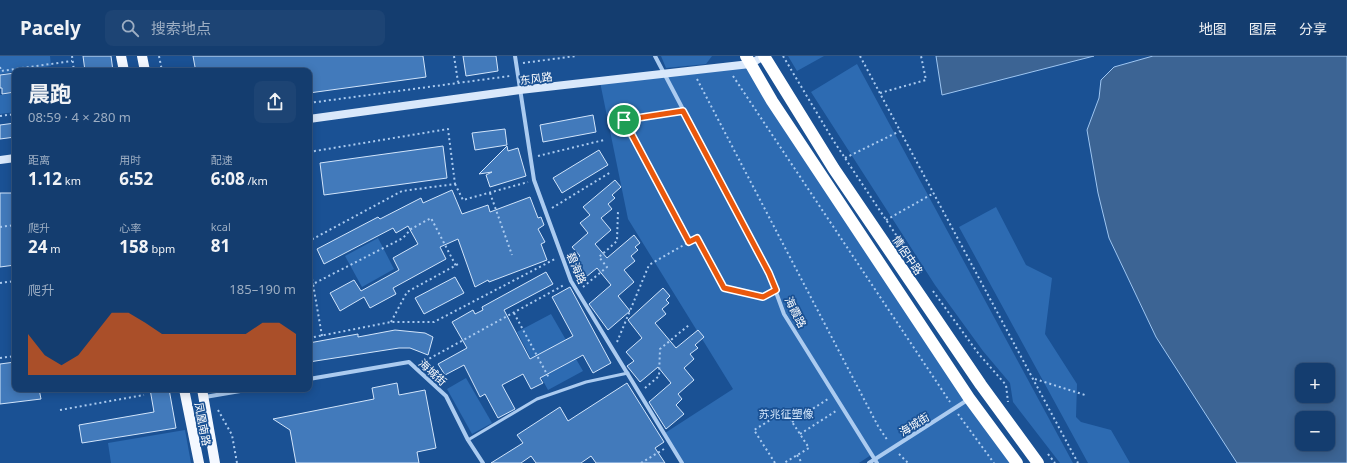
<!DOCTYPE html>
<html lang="zh">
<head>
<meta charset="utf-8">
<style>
	:root { --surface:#143d6f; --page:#1d4474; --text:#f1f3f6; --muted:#9daec3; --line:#335682; --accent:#ea580c }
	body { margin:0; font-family:"Noto Sans","Noto Sans SC",sans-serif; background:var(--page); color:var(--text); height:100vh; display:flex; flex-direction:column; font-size:15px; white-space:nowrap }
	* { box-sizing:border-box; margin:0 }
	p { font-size:13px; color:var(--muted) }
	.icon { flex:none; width:22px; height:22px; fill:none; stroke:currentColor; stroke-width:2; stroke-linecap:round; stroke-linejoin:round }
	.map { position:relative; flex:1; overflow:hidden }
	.panel { position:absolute; left:12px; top:12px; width:300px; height:324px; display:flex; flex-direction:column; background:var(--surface); border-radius:8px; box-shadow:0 2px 10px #0003,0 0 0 1px var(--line) }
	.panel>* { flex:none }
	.tools { position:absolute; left:1295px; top:307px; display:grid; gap:8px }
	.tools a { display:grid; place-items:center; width:40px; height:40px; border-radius:8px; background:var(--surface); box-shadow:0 2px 10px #0003,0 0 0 1px var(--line); font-size:20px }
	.pin { position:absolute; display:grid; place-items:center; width:34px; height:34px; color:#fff; margin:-17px; border:2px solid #fff; border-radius:50%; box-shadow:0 1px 4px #0007 }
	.round { display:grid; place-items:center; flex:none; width:42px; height:42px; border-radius:8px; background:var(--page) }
	.overview { display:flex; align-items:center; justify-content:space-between; height:68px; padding:0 16px }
	h1 { font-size:22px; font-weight:700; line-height:30px }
	.metrics { display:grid; grid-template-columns:repeat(3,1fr); gap:6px; height:68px; padding:4px 16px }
	.metrics div { display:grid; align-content:center }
	.metrics b { font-size:17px; font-weight:700 }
	.metrics small { font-size:11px; font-weight:400 }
	.metrics p { font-size:11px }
	.chart { height:112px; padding:8px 16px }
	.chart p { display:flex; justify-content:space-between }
	.chart svg { width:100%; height:72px; margin-top:4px; fill:var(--accent); opacity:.7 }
	header { display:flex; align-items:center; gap:24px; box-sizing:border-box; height:56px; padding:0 20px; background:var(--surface); border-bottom:1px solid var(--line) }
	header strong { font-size:19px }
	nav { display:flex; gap:22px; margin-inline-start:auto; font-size:14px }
	.search { width:280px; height:36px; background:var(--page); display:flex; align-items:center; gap:10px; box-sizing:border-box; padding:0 14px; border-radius:8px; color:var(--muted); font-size:15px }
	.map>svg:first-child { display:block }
	.green { fill:#2d6bb2 }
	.water { fill:#3c6494; stroke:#9ec6f2; fill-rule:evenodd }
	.building { fill:#427abb; stroke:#d2e5fb }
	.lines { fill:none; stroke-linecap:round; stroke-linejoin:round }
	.path { stroke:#abcbf0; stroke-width:2; stroke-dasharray:2 3; stroke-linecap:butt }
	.lane { stroke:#abcbf0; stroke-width:3 }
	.street { stroke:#abcbf0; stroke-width:4 }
	.secondary { stroke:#d9e8fb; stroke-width:8 }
	.primary { stroke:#f4f8ff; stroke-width:10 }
	.highway { stroke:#fff; stroke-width:12 }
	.route-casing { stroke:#fff; stroke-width:8 }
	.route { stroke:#ea580c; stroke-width:5 }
	.labels { text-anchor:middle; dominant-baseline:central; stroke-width:3.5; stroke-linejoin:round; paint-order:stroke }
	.street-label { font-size:11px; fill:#fff; stroke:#1a5194 }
	.park-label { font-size:11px; fill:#d2e5fb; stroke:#1a5194 }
</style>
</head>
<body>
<header>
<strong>Pacely</strong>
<div class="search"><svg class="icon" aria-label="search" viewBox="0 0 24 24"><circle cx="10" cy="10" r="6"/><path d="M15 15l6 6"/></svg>搜索地点</div>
<nav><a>地图</a><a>图层</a><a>分享</a></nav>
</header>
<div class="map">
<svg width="1347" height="407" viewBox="0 0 1347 407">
	<rect width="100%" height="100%" fill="#1a5194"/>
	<g class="green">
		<path d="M0,0H50L51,10L0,18Z"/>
		<path d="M661,0H712L706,8L666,12Z"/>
		<path d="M788,0H824L797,15Z"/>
		<path d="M749,8L968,342L874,402L786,257L770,217L665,18Z"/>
		<path d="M857,8L1073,407H1060L1013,346L1010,327L983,295L935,229L811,36Z"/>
		<path d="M663,18L768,217L784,258L871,399L859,407H683L665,377L733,333L628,163L600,26Z"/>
		<path d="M15,37V56L0,58V39Z"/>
		<path d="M996,151L1026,209L1052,222L1045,278L1077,328L1076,361L1081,366L1111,374L1130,407H1088L959,171Z"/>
		<path d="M378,182L394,213L362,231L345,200Z"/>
		<path d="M551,258L566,284L555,314L576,303L583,315L548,334L517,276Z"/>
		<path d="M466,322L492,367L472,378L447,333Z"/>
		<path d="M969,344L1013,407H878L875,404Z"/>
		<path d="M185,374L191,407H111L108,387Z"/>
	</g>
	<g class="water">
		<path d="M936,0H1094L942,39Z"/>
		<path d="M1153,0H1347V407H1237L1156,281L1109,182L1098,137L1087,74L1099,42L1101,24L1114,11ZM1302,314H1328V340H1302ZM1302,362H1328V388H1302Z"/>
	</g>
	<g class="building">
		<path d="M83,0H111L113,15H85Z"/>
		<path d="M193,0H423L426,21L309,37V14L199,15L195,11Z"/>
		<path d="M463,0H496L498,15L466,20Z"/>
		<path d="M15,17V36L2,38V32H0V19Z"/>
		<path d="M593,59L596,76L543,86L540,69Z"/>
		<path d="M15,67V81L0,83V69Z"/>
		<path d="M505,73L507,89L475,94L472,77Z"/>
		<path d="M443,90L447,122L324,139L320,107Z"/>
		<path d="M507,90L508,95L518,92L526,120L490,131L486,119L492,116L479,118Z"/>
		<path d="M599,94L608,109L562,137L553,122Z"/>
		<path d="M615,124L621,131L612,139L615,142L608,148L612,153L601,162L611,174L595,188L607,202L634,179L640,187L635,191L638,194L631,200L635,205L624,214L634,226L618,240L630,255L608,274L589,248L611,229L597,212L586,221L573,206L580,200L572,191L588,177L580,167L590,159L583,151Z"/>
		<path d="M452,134L462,158L488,149L490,156L530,141L538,162L541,161L544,169L538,173L545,186L541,188L547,204L489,226L488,224L475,231L458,183L440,191L446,203L393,232L396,238L370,252L364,241L340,255L330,237L354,224L361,235L399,214L393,202L418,188L408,170L396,177L393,172L324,208L317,193L378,161L380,163L421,142L423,147Z"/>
		<path d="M0,137H14L15,144V209L0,211Z"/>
		<path d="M546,216L553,228L504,254L530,303L573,280L552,241L570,231L611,307L593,317L583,299L540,322L543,327L531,333L523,318L502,329L515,353L498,362L485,338L480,341L464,309L445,319L438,308L467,292L452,266L473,254L475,258L483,254L482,251Z"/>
		<path d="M455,221L464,237L424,258L415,242Z"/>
		<path d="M663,232L670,240L666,244L669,247L662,253L666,258L655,267L676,292L698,274L704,281L695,289L698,292L690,298L694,303L684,312L694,324L678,338L682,343L676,349L684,358L666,373L649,346L671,327L658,311L640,326L627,310L634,305L626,296L642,282L628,264Z"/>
		<path d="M395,274L425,277L433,281L428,299L410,292H399L309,306V287L358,278V281Z"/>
		<path d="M15,306V333H39L41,343L0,348V308Z"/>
		<path d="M397,327L399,339L425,334L436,392L417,396L419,407H296L290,374L273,363L374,343L372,332Z"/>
		<path d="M627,327L664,386L655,392L665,407H596L591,400L581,407H536L531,400L521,407H491L523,387L517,379L560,351L568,365Z"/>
		<path d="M150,333H169L176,372L82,387L79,369L154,356Z"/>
	</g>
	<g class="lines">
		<g class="path">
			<path d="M72,0L74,15"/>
			<path d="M159,0L162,15"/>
			<path d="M454,0L458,26"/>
			<path d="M783,0L833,84L922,218"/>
			<path d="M860,0L1078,407"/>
			<path d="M523,7L576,0"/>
			<path d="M0,11L1,15L72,5"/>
			<path d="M733,20L950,346"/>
			<path d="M697,23L878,370L888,385"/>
			<path d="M880,37L926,24L921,0"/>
			<path d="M309,47L510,20"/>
			<path d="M0,60L15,58"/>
			<path d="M624,64L689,186L697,182L724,232L763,241L769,238"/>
			<path d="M614,66L676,56"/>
			<path d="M309,96L448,73L455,128L402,135L309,185"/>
			<path d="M538,100L604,84"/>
			<path d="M845,102L900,75"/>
			<path d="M455,128L463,144L528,126"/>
			<path d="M490,137L512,199"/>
			<path d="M552,152L611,116"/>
			<path d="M886,164L934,137"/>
			<path d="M0,171L15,169"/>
			<path d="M309,208L313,228"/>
			<path d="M0,227L15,225"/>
			<path d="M583,231L607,211L599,201L617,185L618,155"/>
			<path d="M933,235L978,297L1006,329L1008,346"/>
			<path d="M514,257L549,322"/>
			<path d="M391,266L407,236L460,207"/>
			<path d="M322,280L313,228L403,182L411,173L431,162L456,210"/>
			<path d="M309,282L391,266H434L555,203"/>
			<path d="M617,286L649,209L689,186"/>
			<path d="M0,302L15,300"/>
			<path d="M425,305L564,229"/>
			<path d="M1035,323L1085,339"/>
			<path d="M645,332L659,320L660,293L689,269"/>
			<path d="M60,354L144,339"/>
			<path d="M218,354L232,379L237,407"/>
			<path d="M958,358L994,407"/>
			<path d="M792,366L828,343"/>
			<path d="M800,378L836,355"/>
			<path d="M899,398L908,407"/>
			<path d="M1048,398L1055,407"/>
			<path d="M797,399L802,407"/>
			<path d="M641,407L664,393"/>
			<path d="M775,407L754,374L785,355L809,392L784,407"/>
		</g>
		<path class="lane" d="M468,384L537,343L586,326L628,317"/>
		<g class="street">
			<path d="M515,0L534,124L571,225L682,407"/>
			<path d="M655,0L769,217L784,258L877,407"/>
			<path d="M309,323L409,306L446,340L468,384L483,407"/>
			<path d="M205,341L252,333"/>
			<path d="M869,407L969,343"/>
		</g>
		<g class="secondary">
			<path d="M309,63L520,34L750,8L764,0"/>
			<path d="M0,104L15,102"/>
		</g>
		<g class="primary">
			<path d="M121,0L124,15"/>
			<path d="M142,0L145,15"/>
			<path d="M184,333L199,407"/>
			<path d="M202,333L215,407"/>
		</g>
		<g class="highway">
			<path d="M746,0L772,45L969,342L1017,407"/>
			<path d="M764,0L834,113L981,329L1038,407"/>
		</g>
	</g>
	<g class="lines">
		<g class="route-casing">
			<path id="route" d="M683,55L769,217L776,234L763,241L724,232L697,182L689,186L624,64Z"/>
		</g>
		<use href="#route" class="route"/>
	</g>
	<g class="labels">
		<g class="street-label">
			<text transform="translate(536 22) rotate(-7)">东风路</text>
			<text transform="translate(908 199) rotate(56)">情侶中路</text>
			<text transform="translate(577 212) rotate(67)">碧海路</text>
			<text transform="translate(796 256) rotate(63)">海霞路</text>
			<text transform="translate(433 316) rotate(42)">海城街</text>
			<text transform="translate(203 368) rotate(79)">凤凰南路</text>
			<text transform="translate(914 368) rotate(-32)">海城街</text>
		</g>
		<g class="park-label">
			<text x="786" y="357">苏兆征塑像</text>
		</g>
	</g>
</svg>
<div class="tools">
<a>+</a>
<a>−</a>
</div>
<div class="pin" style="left:624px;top:64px;background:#1e9e55"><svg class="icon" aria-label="arrive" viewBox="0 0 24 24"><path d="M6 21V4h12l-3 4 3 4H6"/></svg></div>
<section class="panel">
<div class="overview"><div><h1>晨跑</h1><p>08:59 · 4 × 280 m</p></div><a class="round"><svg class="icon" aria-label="share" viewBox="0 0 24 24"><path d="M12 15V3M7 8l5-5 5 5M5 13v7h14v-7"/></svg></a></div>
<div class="metrics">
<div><p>距离</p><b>1.12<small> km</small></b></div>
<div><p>用时</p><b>6:52</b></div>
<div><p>配速</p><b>6:08<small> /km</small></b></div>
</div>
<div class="metrics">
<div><p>爬升</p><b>24<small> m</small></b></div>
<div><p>心率</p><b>158<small> bpm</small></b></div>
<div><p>kcal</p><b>81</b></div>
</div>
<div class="chart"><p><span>爬升</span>185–190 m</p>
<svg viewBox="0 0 160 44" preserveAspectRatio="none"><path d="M0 44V19L10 32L20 38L30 32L40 19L50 6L60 6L70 12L80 19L90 19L100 19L110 19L120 19L130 19L140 12L150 12L160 19V44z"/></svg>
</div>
</section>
</div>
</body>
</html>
